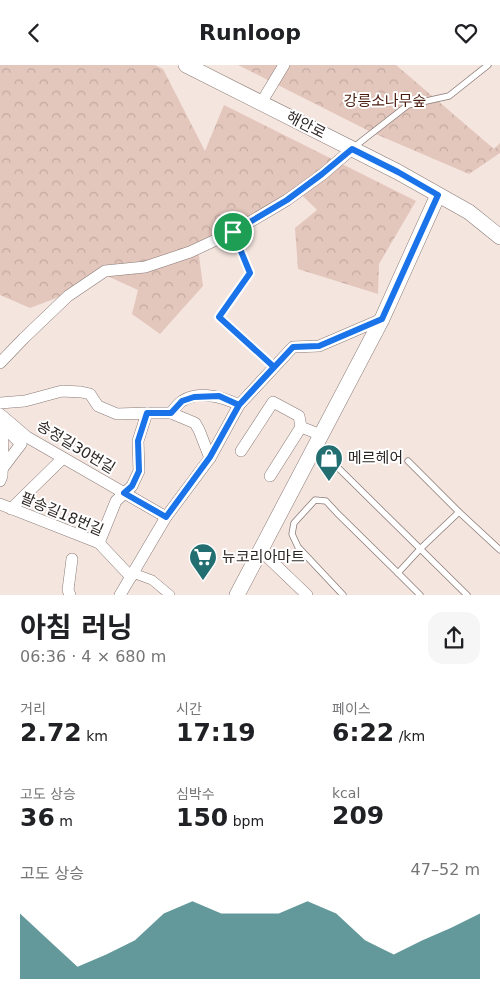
<!DOCTYPE html>
<html lang="ko">
<head>
<meta charset="utf-8">
<style>
	:root { --surface:#fff; --page:#f6f6f6; --text:#202124; --muted:#757577; --accent:#226e71 }
	body { margin:0; font-family:"DejaVu Sans","Noto Sans KR",sans-serif; background:var(--page); color:var(--text); height:100vh; display:flex; flex-direction:column; font-size:19px; white-space:nowrap }
	* { box-sizing:border-box; margin:0 }
	p { font-size:16px; color:var(--muted) }
	.icon { flex:none; width:28px; height:28px; fill:none; stroke:currentColor; stroke-width:2; stroke-linecap:round; stroke-linejoin:round }
	.map { position:relative; height:530px; overflow:hidden }
	.drawer { display:flex; flex-direction:column; background:var(--surface); flex:1 }
	.drawer>* { flex:none }
	.pin { position:absolute; display:grid; place-items:center; width:42px; height:42px; color:#fff; margin:-21px; border:2px solid #fff; border-radius:50%; box-shadow:0 1px 5px #0007 }
	.round { display:grid; place-items:center; flex:none; width:52px; height:52px; border-radius:15px; background:var(--page) }
	.head { display:flex; align-items:center; justify-content:space-between; height:85px; padding:0 20px }
	h1 { font-size:28px; font-weight:700; line-height:38px }
	.stats { display:grid; grid-template-columns:repeat(3,1fr); gap:8px; height:85px; padding:5px 20px }
	.stats div { display:grid; align-content:center }
	.stats b { font-size:25px; font-weight:700 }
	.stats small { font-size:14px; font-weight:400 }
	.stats p { font-size:14px }
	.chart { height:140px; padding:10px 20px }
	.chart p { display:flex; justify-content:space-between }
	.chart svg { width:100%; height:90px; margin-top:5px; fill:var(--accent); opacity:.7 }
	header { display:flex; justify-content:space-between; align-items:center; height:65px; padding:0 20px; background:var(--surface); font-size:22px; font-weight:700 }
	.map>svg:first-child { display:block }
	.forest { fill:url(#forest-crowns) }
	.lines { fill:none; stroke-linecap:round; stroke-linejoin:round }
	.service-casing { stroke:#8a7b77; stroke-width:7 }
	.pedestrian-casing { stroke:#8a7b77; stroke-width:10 }
	.minor-casing { stroke:#8a7b77; stroke-width:12 }
	.tertiary-casing { stroke:#8a7b77; stroke-width:16 }
	.path { stroke:#b2a5a1; stroke-width:2; stroke-dasharray:4 4; stroke-linecap:butt }
	.service { stroke:#fff; stroke-width:5.5 }
	.pedestrian { stroke:#fff; stroke-width:9 }
	.minor { stroke:#fff; stroke-width:11 }
	.tertiary { stroke:#fff; stroke-width:15 }
	.route-casing { stroke:#fff; stroke-width:10 }
	.route { stroke:#1a73e8; stroke-width:6 }
	.labels { text-anchor:middle; dominant-baseline:central; stroke-width:4; stroke-linejoin:round; paint-order:stroke }
	.park-label { font-size:15px; fill:#4a1c0d; stroke:#fff }
	.street-label { font-size:15px; fill:#2d2725; stroke:#fff }
	.poi-label { font-size:15px; fill:#2d2725; stroke:#fff; text-anchor:start }
</style>
</head>
<body>
<header><svg class="icon" aria-label="back" viewBox="0 0 24 24"><path d="M15 5l-7 7 7 7"/></svg>Runloop<svg class="icon" aria-label="heart" viewBox="0 0 24 24"><path d="M12 20l-8-8c-3-5 5-10 8-4 3-6 11-1 8 4z"/></svg></header>
<div class="map">
<svg width="500" height="530" viewBox="0 0 500 530">
	<defs>
		<pattern id="forest-crowns" width="20" height="18" patternUnits="userSpaceOnUse" patternTransform="scale(1.25)"><rect width="20" height="18" fill="#e3c6bc"/><path d="M2 6a3 3 0 1 1 6 0M12 15a3 3 0 1 1 6 0" fill="none" stroke="#c3aaa1"/></pattern>
	</defs>
	<rect width="100%" height="100%" fill="#f5e5df"/>
	<g class="forest">
		<path d="M0,0H155L163,4L205,86L224,40L416,136L379,199L378,229L298,204L295,163L317,145L302,130L198,183L203,221L160,269L132,249L138,225L105,210L75,226L30,243L0,230Z"/>
		<path d="M238,0H396L494,84L500,78V88L469,109L371,67Z"/>
	</g>
	<g class="lines">
		<g class="service-casing">
			<g id="service">
				<path d="M354,82L408,40L449,31L488,0"/>
				<path d="M219,252L249,208L233,167"/>
				<path d="M316,381L467,530"/>
				<path d="M459,447L500,485"/>
				<path d="M398,508L420,530"/>
				<path d="M343,530L298,482L292,469L294,458L315,435L326,436L337,448L398,508L420,484L459,447L408,396"/>
			</g>
		</g>
		<g class="pedestrian-casing">
			<path id="pedestrian" d="M133,508L152,515L170,530"/>
		</g>
		<g class="minor-casing">
			<g id="minor">
				<path d="M261,38L284,0"/>
				<path d="M0,298L24,273L68,231L105,206L145,202L190,187L233,167L287,135L323,109L352,84"/>
				<path d="M0,338L25,336L62,326L81,327L90,329L98,341L117,349L147,348L138,376L139,406L132,421L116,436L99,478"/>
				<path d="M147,348H171L195,358L199,365L210,393"/>
				<path d="M171,348C174,344 178,339 182,336C199,325 223,332 239,340"/>
				<path d="M0,349L27,372L166,452"/>
				<path d="M0,358L21,379L2,404"/>
				<path d="M0,361L3,377L2,411L0,416"/>
				<path d="M241,386L273,337L299,351L301,362"/>
				<path d="M270,411L301,362L321,370"/>
				<path d="M0,439L99,478L131,512"/>
				<path d="M11,444L63,393"/>
				<path d="M261,486L307,530"/>
				<path d="M70,530L68,525L72,494"/>
				<path d="M120,530L166,452L210,393L239,340L293,282L319,281L382,254"/>
			</g>
		</g>
		<g class="tertiary-casing">
			<g id="tertiary">
				<path d="M186,0L398,107L469,147L500,172"/>
				<path d="M237,530L382,254L438,130"/>
			</g>
		</g>
		<path class="path" d="M224,257L265,294"/>
		<use href="#service" class="service"/>
		<use href="#pedestrian" class="pedestrian"/>
		<use href="#minor" class="minor"/>
		<use href="#tertiary" class="tertiary"/>
	</g>
	<g class="lines">
		<g class="route-casing">
			<path id="route" d="M233,167L250,208L219,252L274,302L239,340L210,392L166,452L124,428L132,421L139,406L138,376L147,348H171L182,336L194,332L219,331L239,340L293,282L319,281L382,254L438,130L398,107L352,84L322,109L287,135L233,167"/>
		</g>
		<use href="#route" class="route"/>
	</g>
	<defs>
		<g id="shop-pin" transform="scale(1.4375)"><path d="M0 17L-7.5 6A9.5 9.5 0 1 1 7.5 6Z" fill="#226e71" stroke="#fff"/><path d="M-5-2.5h2.3a2.7 3.5 0 0 1 5.4 0H5L5.5 6h-11ZM-1.5-2.5h3a1.5 2.3 0 0 0-3 0Z" fill="#fff"/></g>
		<g id="supermarket-pin" transform="scale(1.4375)"><path d="M0 17L-7.5 6A9.5 9.5 0 1 1 7.5 6Z" fill="#226e71" stroke="#fff"/><path d="M-6-5.5h2.5l.6 2H6L4.5 2H-2.5L-4.4-4H-6ZM-1.5 3.2a1.3 1.3 0 1 0 .1 0ZM3 3.2a1.3 1.3 0 1 0 .1 0Z" fill="#fff"/></g>
	</defs>
	<g fill-rule="evenodd">
		<use href="#shop-pin" x="329" y="393"/>
		<use href="#supermarket-pin" x="203" y="492"/>
	</g>
	<g class="labels">
		<g class="park-label">
			<text x="385" y="36">강릉소나무숲</text>
		</g>
		<g class="street-label">
			<text transform="translate(306 60) rotate(27)">해안로</text>
			<text transform="translate(76 382) rotate(31)">송정길30번길</text>
			<text transform="translate(62 449) rotate(23)">팔송길18번길</text>
		</g>
		<g class="poi-label">
			<text x="348" y="393">메르헤어</text>
			<text x="222" y="492">뉴코리아마트</text>
		</g>
	</g>
</svg>
<div class="pin" style="left:233px;top:167px;background:#1e9e55"><svg class="icon" aria-label="arrive" viewBox="0 0 24 24"><path d="M6 21V4h12l-3 4 3 4H6"/></svg></div>
</div>
<section class="drawer">
<div class="head"><div><h1>아침 러닝</h1><p>06:36 · 4 × 680 m</p></div><a class="round"><svg class="icon" aria-label="share" viewBox="0 0 24 24"><path d="M12 15V3M7 8l5-5 5 5M5 13v7h14v-7"/></svg></a></div>
<div class="stats">
<div><p>거리</p><b>2.72<small> km</small></b></div>
<div><p>시간</p><b>17:19</b></div>
<div><p>페이스</p><b>6:22<small> /km</small></b></div>
</div>
<div class="stats">
<div><p>고도 상승</p><b>36<small> m</small></b></div>
<div><p>심박수</p><b>150<small> bpm</small></b></div>
<div><p>kcal</p><b>209</b></div>
</div>
<div class="chart"><p><span>고도 상승</span>47–52 m</p>
<svg viewBox="0 0 160 44" preserveAspectRatio="none"><path d="M0 44V12L10 25L20 38L30 32L40 25L50 12L60 6L70 12L80 12L90 12L100 6L110 12L120 25L130 32L140 25L150 19L160 12V44z"/></svg>
</div>
</section>
</body>
</html>
